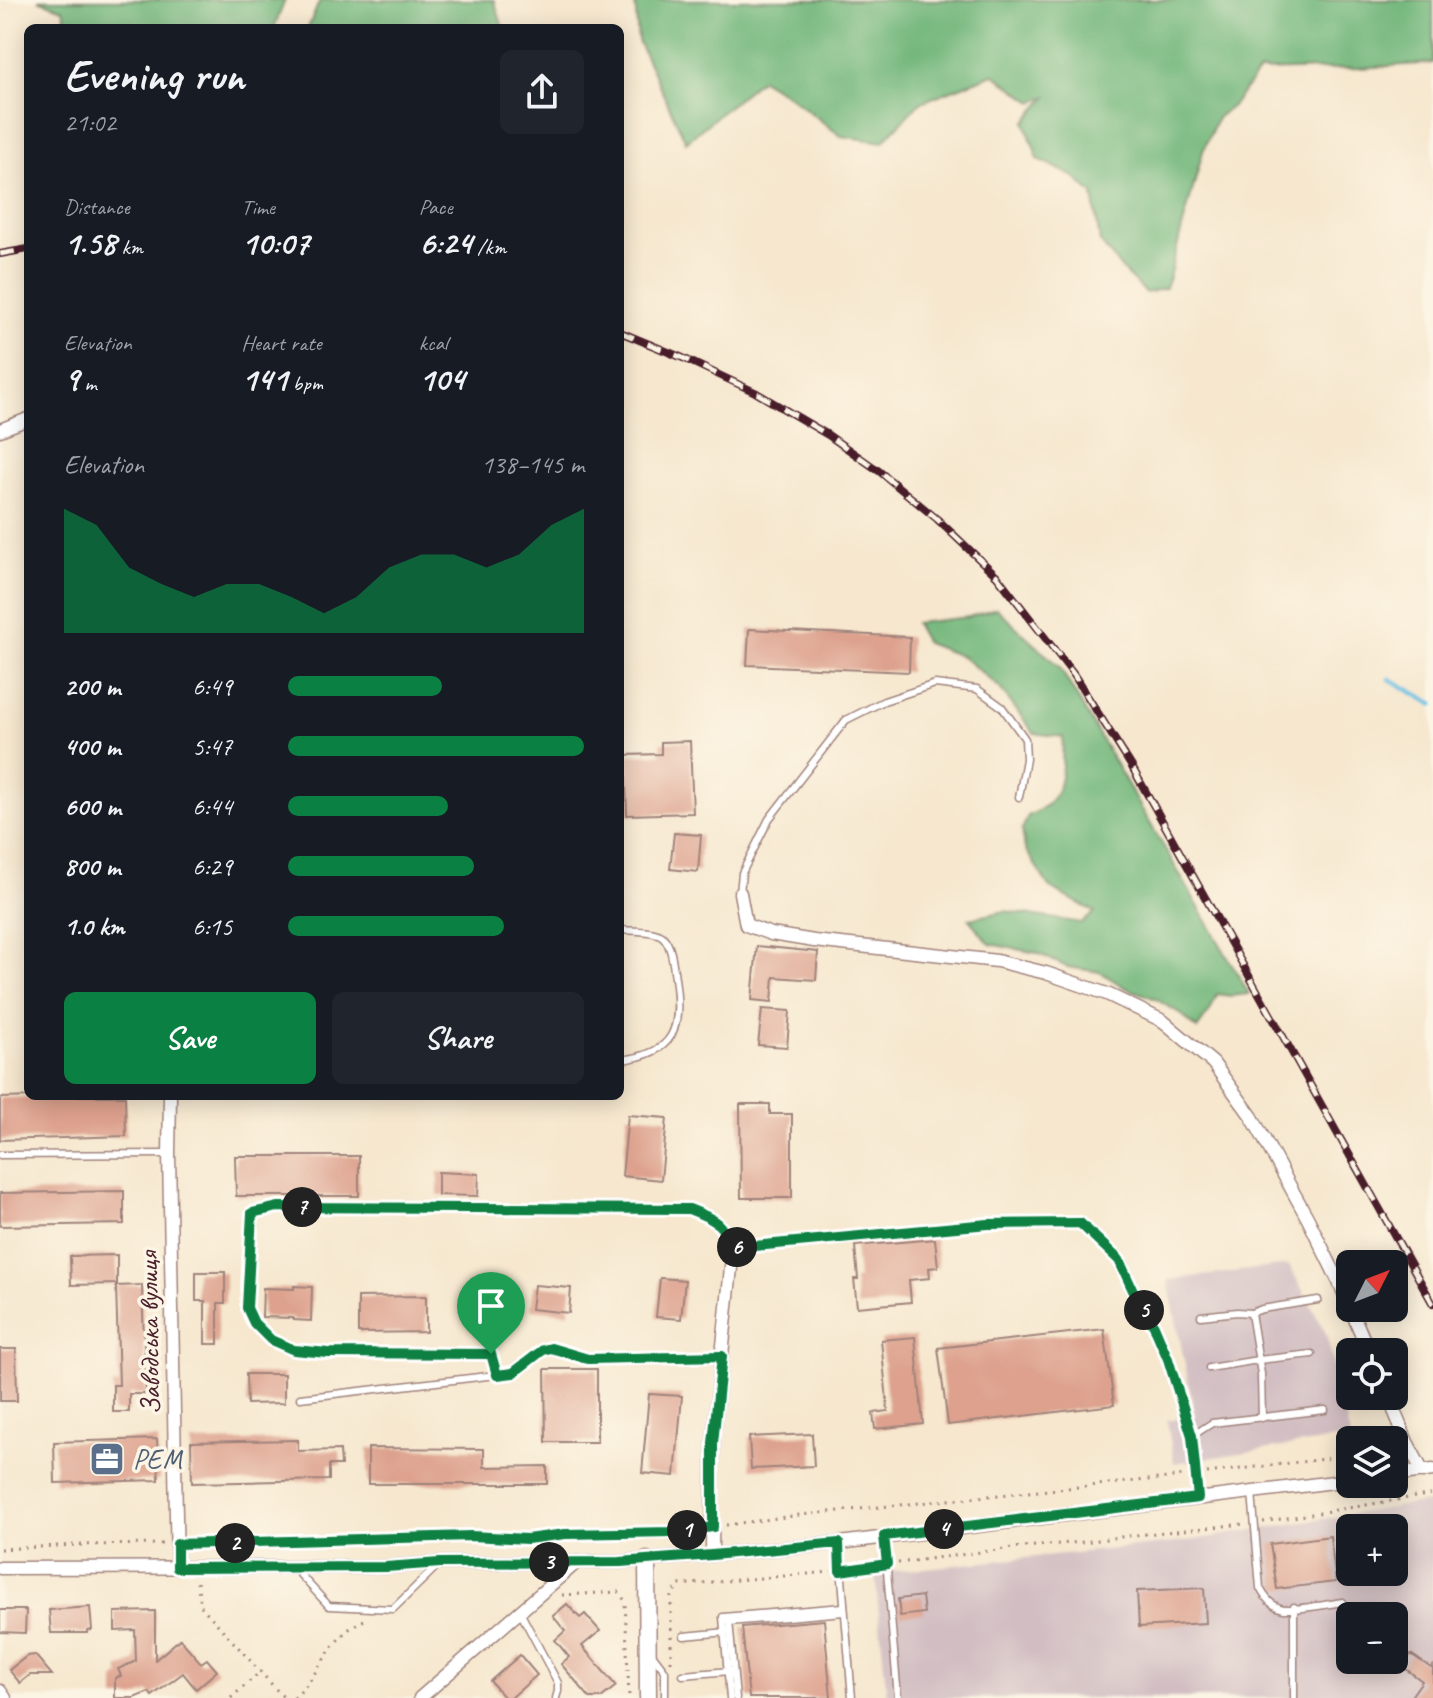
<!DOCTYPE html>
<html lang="en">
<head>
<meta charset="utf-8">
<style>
	:root { --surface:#171b24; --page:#20242c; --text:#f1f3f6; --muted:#9ea1a6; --accent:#0b8043 }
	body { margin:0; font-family:Caveat,sans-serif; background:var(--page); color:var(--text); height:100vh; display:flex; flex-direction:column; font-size:30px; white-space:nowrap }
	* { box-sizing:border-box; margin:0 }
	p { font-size:26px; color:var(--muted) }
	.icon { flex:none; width:44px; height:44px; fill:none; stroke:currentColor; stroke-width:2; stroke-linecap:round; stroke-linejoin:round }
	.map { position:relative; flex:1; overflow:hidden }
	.drawer { position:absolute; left:24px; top:24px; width:600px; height:1076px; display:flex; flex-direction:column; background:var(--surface); border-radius:12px; box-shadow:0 4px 20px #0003 }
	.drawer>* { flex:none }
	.needle { width:52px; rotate:48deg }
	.controls { position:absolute; left:1336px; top:1250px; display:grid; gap:16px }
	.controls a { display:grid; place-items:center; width:72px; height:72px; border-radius:12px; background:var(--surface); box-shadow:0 4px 20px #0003; font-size:40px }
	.pin { position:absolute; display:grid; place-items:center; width:68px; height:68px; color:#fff; margin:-82px -34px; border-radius:50% 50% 50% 0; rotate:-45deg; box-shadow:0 0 8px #0007 }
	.pin .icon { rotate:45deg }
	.km { position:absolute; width:40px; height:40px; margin:-20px; border-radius:50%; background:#222; color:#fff; font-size:22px; line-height:40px; text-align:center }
	.round { display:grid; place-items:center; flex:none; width:84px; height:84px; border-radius:12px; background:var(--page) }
	.head { display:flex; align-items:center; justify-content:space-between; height:136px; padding:0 40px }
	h1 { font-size:44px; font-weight:600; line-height:60px }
	.stats { display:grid; grid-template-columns:repeat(3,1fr); gap:12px; height:136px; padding:8px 40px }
	.stats div { display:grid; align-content:center }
	.stats b { font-size:34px; font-weight:600 }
	.stats small { font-size:22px; font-weight:400 }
	.stats p { font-size:22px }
	.chart { height:224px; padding:16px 40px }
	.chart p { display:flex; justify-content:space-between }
	.chart svg { width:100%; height:144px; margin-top:8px; fill:var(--accent); opacity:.7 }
	.button { display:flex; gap:16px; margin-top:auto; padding:16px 40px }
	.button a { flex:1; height:92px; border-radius:12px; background:var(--accent); color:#fff; font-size:32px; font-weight:600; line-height:92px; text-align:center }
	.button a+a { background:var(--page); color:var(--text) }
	ul { padding:0 40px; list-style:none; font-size:26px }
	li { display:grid; grid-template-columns:128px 96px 1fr; align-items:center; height:60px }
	li i { height:20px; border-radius:10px; background:var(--accent) }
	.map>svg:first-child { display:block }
	.industrial { fill:#d2bec2; fill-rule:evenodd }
	.forest { fill:#74b87d; stroke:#5f6c54; stroke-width:2 }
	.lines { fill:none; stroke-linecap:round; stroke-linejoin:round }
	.stream { stroke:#67bfe4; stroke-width:5 }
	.building { fill:#dda18d }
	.lane-casing { stroke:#a0837c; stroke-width:9 }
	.street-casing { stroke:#a0837c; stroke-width:15 }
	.secondary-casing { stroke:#a0837c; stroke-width:19 }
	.path { stroke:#a0837c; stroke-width:3; stroke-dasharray:2 6; stroke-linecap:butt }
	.lane { stroke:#fff; stroke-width:6 }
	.street { stroke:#fff; stroke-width:12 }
	.secondary { stroke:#fff; stroke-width:16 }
	.rail-casing { stroke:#4a1f2b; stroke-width:8 }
	.rail { stroke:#fcf5e5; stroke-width:5; stroke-dasharray:15; stroke-linecap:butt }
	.route-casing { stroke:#fff; stroke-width:16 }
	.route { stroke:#0b8043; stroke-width:10 }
	.labels { text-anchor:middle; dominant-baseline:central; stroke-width:7; stroke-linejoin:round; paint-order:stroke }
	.street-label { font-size:28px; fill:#4a1f2b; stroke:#fcf5e5 }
	.service-label { font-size:28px; fill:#4e5e75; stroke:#fcf5e5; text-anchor:start }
</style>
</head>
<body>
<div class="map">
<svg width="1433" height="1698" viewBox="0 0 1433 1698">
	<rect width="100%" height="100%" fill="#fcf5e5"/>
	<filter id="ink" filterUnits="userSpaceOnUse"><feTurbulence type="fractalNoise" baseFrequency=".0125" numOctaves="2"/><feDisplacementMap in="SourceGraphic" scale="16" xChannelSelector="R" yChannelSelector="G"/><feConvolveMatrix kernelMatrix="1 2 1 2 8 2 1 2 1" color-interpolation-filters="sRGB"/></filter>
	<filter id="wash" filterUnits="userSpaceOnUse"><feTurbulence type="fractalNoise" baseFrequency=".006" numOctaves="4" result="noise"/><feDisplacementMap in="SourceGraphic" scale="32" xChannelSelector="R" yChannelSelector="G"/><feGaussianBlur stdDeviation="1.8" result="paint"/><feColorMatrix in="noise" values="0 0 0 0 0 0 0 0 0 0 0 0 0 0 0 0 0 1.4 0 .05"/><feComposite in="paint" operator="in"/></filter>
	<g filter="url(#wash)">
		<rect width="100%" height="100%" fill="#f6e7ce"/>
		<g class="industrial">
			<path d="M1289,1265L1326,1333L1350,1437L1174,1463L1167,1420L1195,1415L1168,1280Z"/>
			<path d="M1433,1501V1698H887L875,1573L1174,1543ZM1350,1528H1394V1572H1350ZM1350,1616H1394V1660H1350Z"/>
		</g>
		<g class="forest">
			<path d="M38,0H285L274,28H68L63,9Z"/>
			<path d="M320,0H494L503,28H308Z"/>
			<path d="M635,0H1433V63L1360,68L1259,71L1233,105L1217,118L1203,151L1166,288L1146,293L1126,274L1100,242L1093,194L1073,176L1038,159L1025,122L1048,96L1033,102L993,74L919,103L883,142L841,136L789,96L761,79L686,142L638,41Z"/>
			<path d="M996,608L1060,668L1249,994L1231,996L1217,994L1210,1011L1197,1029L1181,1014L1154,998L1126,988L1100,972L1067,967L1037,953L990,944L969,919L1005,911L1082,923L1095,912L1050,888L1025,849L1022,830L1028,816C1067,800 1061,774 1063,737L1034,733L999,687L963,657L926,643L915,623L969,617Z"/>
		</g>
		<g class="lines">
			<path class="stream" d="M1390,679L1433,704"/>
		</g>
		<g id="blocks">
			<g class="building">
				<path d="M749,629L910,637L909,672L747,665Z"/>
				<path d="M690,741L693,813L627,815L625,755L661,754V742Z"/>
				<path d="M674,833L701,835L698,872L670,869Z"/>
				<path d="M757,946L818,952L816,980L774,977L772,1002L752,1000Z"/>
				<path d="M762,1009L790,1011L787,1047L758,1045Z"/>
				<path d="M77,1096H125L126,1136L0,1140V1098Z"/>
				<path d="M740,1104H770V1114H792V1198H741Z"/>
				<path d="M628,1115L667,1118L661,1180L622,1176Z"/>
				<path d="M235,1156H359V1196H236Z"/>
				<path d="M438,1172L479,1174L478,1196L438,1195Z"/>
				<path d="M124,1191V1224L0,1226V1193Z"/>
				<path d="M935,1239L938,1267L929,1268L930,1278L909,1280L911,1302L857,1307L854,1279H858L855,1246Z"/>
				<path d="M117,1255V1284L71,1285L70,1256Z"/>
				<path d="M196,1272H225V1303H218V1344H205V1301H196Z"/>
				<path d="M660,1278L685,1280L681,1319L656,1317Z"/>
				<path d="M142,1285L146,1394H129V1412H113V1385H119L116,1286Z"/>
				<path d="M534,1285L571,1288L569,1313L531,1309Z"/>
				<path d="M294,1286L312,1287L311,1321L293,1320V1318L262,1317L263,1288L294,1289Z"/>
				<path d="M426,1296V1332L358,1333V1297Z"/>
				<path d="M1104,1329L1114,1405L948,1425L938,1348Z"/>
				<path d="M915,1337L923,1424L875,1429L873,1413L888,1411L881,1340Z"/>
				<path d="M0,1349H16L17,1401H0Z"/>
				<path d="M545,1369H597V1442H546Z"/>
				<path d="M246,1374H284V1403L247,1404Z"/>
				<path d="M649,1394L682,1396L675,1476L642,1473Z"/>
				<path d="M812,1434L814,1466L751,1469L749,1437Z"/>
				<path d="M157,1439L159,1480L55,1483L54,1442Z"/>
				<path d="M298,1440V1451L340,1450L341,1465H329V1480L192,1483L191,1442Z"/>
				<path d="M368,1448L484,1449V1467L547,1466V1484H368Z"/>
				<path d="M1330,1536L1336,1582L1277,1589L1270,1544Z"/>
				<path d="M1204,1588L1206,1623L1139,1627L1137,1591Z"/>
				<path d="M922,1596L924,1613L900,1616L898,1599Z"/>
				<path d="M567,1604L580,1618L585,1614L600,1631L582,1646L616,1686L601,1698H590L561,1664L569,1657L555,1640L565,1631L553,1616Z"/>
				<path d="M90,1607L92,1630L87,1631V1633H51L49,1610Z"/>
				<path d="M0,1610H26L25,1633L0,1632Z"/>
				<path d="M155,1611V1660L180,1639L201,1663L207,1659L217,1671L196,1689L183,1673L152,1696L149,1692L134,1698H115V1678L121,1676L118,1669L136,1661L135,1630L115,1631V1612Z"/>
				<path d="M824,1620L831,1698H749L742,1627Z"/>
				<path d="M1411,1654L1431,1668L1433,1666V1698H1410L1422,1681L1402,1666Z"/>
				<path d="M35,1655L52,1675H30L20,1683L9,1670L27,1656Z"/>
				<path d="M520,1655L537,1675L511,1698H505L490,1681Z"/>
			</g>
		</g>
	</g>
	<g filter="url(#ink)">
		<use href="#blocks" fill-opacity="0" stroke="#a0837c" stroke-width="2"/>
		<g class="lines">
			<g class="lane-casing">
				<g id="lane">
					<path d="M740,893L742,873L769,819L846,720L884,701L935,684L977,689L1002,707L1025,739L1026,759L1019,797"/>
					<path d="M620,930C629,931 657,930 663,937C672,946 673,965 675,978C682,1028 676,1054 620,1060"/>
					<path d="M0,1155L169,1154"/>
					<path d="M1251,1313L1261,1374L1262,1418"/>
					<path d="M1201,1316L1237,1312L1251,1313L1262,1309L1318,1300"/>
					<path d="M1209,1368L1258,1360L1312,1354"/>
					<path d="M497,1375L491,1354L328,1353L294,1350L271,1340L254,1323L247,1308L252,1213L278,1207L689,1209C715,1219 721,1222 733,1248L988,1224L1080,1223L1119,1260L1136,1297L1154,1326L1168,1359L1192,1436"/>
					<path d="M300,1398L513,1373L543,1350L551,1348L588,1359L722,1356"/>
					<path d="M1252,1492L1260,1588C1265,1598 1272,1607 1284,1609C1298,1610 1328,1604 1343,1602"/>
					<path d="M1198,1498L1192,1436L1212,1423L1325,1410"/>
					<path d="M884,1536L898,1698"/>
					<path d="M839,1543L852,1698"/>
					<path d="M294,1568L329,1606L393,1609L437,1566"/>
					<path d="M520,1612L558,1683V1691L556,1698"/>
					<path d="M729,1620L736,1698"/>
					<path d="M729,1622L844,1612"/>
					<path d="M684,1636L727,1632"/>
					<path d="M652,1654L665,1671V1698"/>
					<path d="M683,1675L730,1671"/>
					<path d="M730,1698L723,1617L843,1607"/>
					<path d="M1294,1698V1607"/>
				</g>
			</g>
			<g class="street-casing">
				<g id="street">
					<path d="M0,430L28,419"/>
					<path d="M740,893L746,925L771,934L814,941L997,961L1046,973L1107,994L1163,1021L1213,1063L1252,1117L1308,1219L1340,1284L1369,1352"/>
					<path d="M170,1096L169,1154L177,1568"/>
					<path d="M1388,1396L1407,1442L1423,1472"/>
					<path d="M1394,1475L1433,1470"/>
					<path d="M712,1555L713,1443L733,1248"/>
					<path d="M0,1568L386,1567L440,1563L620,1562L712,1555L839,1543L1350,1480"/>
					<path d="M0,1691L5,1698"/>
					<path d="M420,1698L577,1562"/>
				</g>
			</g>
			<g class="secondary-casing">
				<path id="secondary" d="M647,1560L648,1698"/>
			</g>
			<g class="path">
				<path d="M1207,1473L1350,1456"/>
				<path d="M1263,1522L1433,1494"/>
				<path d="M726,1525L800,1515L1187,1476"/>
				<path d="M196,1544L471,1536L527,1539L565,1534L673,1532L698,1528"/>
				<path d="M0,1549L76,1545L163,1544"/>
				<path d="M898,1563L1012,1548L1083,1542L1136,1535L1244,1524"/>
				<path d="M850,1569L878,1565"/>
				<path d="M197,1582L201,1606L284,1698"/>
				<path d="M562,1595L619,1592L625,1601L629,1698"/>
				<path d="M671,1662V1596L679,1585L831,1572"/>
				<path d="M231,1698L260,1672"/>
				<path d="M294,1698C322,1673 330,1633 367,1619"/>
			</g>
			<use href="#lane" class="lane"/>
			<use href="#street" class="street"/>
			<use href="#secondary" class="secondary"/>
			<g class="rail-casing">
				<g id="rail">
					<path d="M0,254L28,249"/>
					<path d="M620,332L683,358L755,392L828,435L879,471L937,519L997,576L1074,675L1132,767L1433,1304"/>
				</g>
			</g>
			<use href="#rail" class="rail"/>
		</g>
	</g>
	<g class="lines" filter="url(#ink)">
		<g class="route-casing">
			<path id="route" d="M278,1207L689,1209C715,1219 721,1222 733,1248L988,1224L1080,1223L1119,1260L1136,1297L1154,1326L1168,1359L1192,1436L1198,1498L884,1536L887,1564L840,1571L839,1543L712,1555L620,1562L440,1563L386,1567L177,1568V1544L471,1536L527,1539L565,1534L673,1532L713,1527V1443L722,1356L588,1359L551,1348L543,1350L513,1373L497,1375L491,1354L328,1353L294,1350L271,1340L254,1323L247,1308L252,1213Z"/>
		</g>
		<use href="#route" class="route"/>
	</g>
	<defs>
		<g id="office-square" transform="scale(1.8)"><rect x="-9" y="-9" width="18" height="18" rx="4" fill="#5c6f8a" stroke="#fcf5e5"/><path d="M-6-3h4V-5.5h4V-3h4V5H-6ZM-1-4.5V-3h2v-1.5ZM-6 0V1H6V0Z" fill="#fff"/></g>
	</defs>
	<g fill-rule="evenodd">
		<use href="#office-square" x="107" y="1459"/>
	</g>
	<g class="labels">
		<g class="street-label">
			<text transform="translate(149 1333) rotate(-91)">Заводська вулиця</text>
		</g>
		<g class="service-label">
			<text x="133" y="1459">РЕМ</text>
		</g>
	</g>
</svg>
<div class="controls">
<a><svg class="needle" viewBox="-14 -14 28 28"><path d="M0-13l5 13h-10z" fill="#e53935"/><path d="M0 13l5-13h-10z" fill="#9ea1a6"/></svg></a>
<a><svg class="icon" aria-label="locate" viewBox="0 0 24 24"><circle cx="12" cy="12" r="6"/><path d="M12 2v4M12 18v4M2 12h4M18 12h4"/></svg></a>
<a><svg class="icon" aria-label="layers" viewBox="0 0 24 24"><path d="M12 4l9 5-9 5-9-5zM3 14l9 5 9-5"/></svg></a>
<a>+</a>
<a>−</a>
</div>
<div class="pin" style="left:491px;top:1354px;background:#1e9e55"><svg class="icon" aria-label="arrive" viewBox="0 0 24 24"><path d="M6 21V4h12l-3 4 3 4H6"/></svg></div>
<b class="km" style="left:687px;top:1530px">1</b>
<b class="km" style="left:235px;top:1543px">2</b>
<b class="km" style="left:549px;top:1562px">3</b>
<b class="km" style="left:944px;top:1529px">4</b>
<b class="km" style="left:1144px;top:1310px">5</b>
<b class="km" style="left:737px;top:1247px">6</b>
<b class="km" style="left:302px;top:1207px">7</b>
<section class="drawer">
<div class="head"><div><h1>Evening run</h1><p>21:02</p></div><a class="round"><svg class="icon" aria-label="share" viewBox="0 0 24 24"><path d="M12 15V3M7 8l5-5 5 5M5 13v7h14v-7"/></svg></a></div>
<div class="stats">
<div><p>Distance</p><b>1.58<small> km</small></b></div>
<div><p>Time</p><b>10:07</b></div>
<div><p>Pace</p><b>6:24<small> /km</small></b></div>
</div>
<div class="stats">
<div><p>Elevation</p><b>9<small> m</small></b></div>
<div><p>Heart rate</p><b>141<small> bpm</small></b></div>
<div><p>kcal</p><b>104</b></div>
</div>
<div class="chart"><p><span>Elevation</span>138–145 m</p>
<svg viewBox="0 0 160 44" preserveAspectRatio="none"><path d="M0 44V6L10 11L20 24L30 29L40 33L50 29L60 29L70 33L80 38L90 33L100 24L110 20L120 20L130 24L140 20L150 11L160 6V44z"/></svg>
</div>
<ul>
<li><b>200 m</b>6:49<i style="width:52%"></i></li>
<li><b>400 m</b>5:47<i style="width:100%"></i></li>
<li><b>600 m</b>6:44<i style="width:54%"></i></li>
<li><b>800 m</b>6:29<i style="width:63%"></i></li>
<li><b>1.0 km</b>6:15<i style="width:73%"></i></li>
</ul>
<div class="button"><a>Save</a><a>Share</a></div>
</section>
</div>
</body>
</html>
